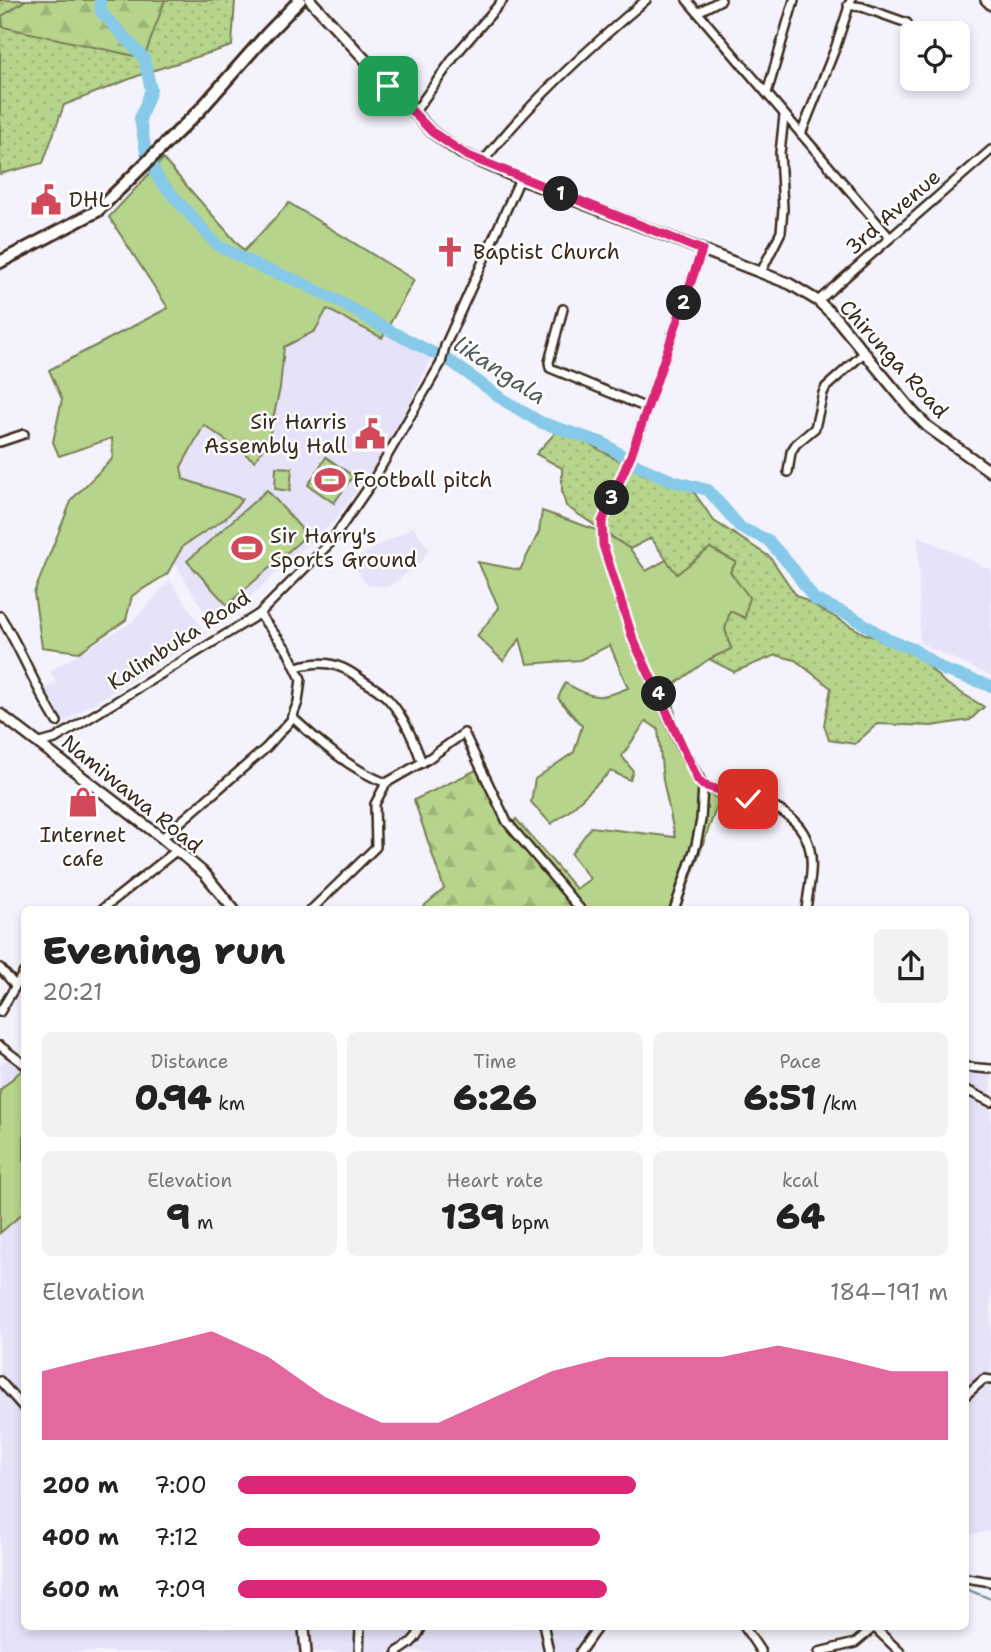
<!DOCTYPE html>
<html lang="en">
<head>
<meta charset="utf-8">
<style>
	:root { --surface:#fff; --page:#f2f2f2; --text:#222; --muted:#767676; --accent:#db2777 }
	body { margin:0; font-family:"Shantell Sans",sans-serif; background:var(--page); color:var(--text); height:100vh; display:flex; flex-direction:column; font-size:26px; white-space:nowrap }
	* { box-sizing:border-box; margin:0 }
	p { font-size:23px; color:var(--muted) }
	.icon { flex:none; width:38px; height:38px; fill:none; stroke:currentColor; stroke-width:2; stroke-linecap:round; stroke-linejoin:round }
	.map { position:relative; flex:1; overflow:hidden }
	.side { position:absolute; left:21px; top:906px; width:948px; height:724px; display:flex; flex-direction:column; background:var(--surface); border-radius:10px; box-shadow:0 4px 10px #0003 }
	.side>* { flex:none }
	.buttons { position:absolute; left:900px; top:21px; display:grid; gap:14px }
	.buttons a { display:grid; place-items:center; width:70px; height:70px; border-radius:10px; background:var(--surface); box-shadow:0 4px 10px #0003; font-size:35px }
	.pin { position:absolute; display:grid; place-items:center; width:60px; height:60px; color:#fff; margin:-30px; border-radius:14px; box-shadow:0 4px 10px #0006 }
	.km { position:absolute; width:35px; height:35px; margin:-18px; border-radius:50%; background:#222; color:#fff; font-size:19px; line-height:35px; text-align:center }
	.round { display:grid; place-items:center; flex:none; width:74px; height:74px; border-radius:10px; background:var(--page) }
	.head { display:flex; align-items:center; justify-content:space-between; height:119px; padding:0 21px }
	h1 { font-size:38px; font-weight:800; line-height:52px }
	.metrics { display:grid; grid-template-columns:repeat(3,1fr); gap:10px; height:119px; padding:7px 21px }
	.metrics div { display:grid; align-content:center; border-radius:10px; background:var(--page); text-align:center }
	.metrics b { font-size:35px; font-weight:800 }
	.metrics small { font-size:19px; font-weight:400 }
	.metrics p { font-size:19px }
	.chart { height:196px; padding:14px 21px }
	.chart p { display:flex; justify-content:space-between }
	.chart svg { width:100%; height:126px; margin-top:7px; fill:var(--accent); opacity:.7 }
	ul { padding:0 21px; list-style:none; font-size:23px }
	li { display:grid; grid-template-columns:112px 84px 1fr; align-items:center; height:52px }
	li i { height:18px; border-radius:9px; background:var(--accent) }
	.map>svg:first-child { display:block }
	.built { fill:#e6e3f9 }
	.grass { fill:url(#grass-dots); stroke:#787f55; stroke-width:2 }
	.forest { fill:url(#forest-firs); stroke:#787f55; stroke-width:2 }
	.pitch { fill:#b6d48c; stroke:#787f55; stroke-width:2 }
	.lines { fill:none; stroke-linecap:round; stroke-linejoin:round }
	.stream { stroke:#688997; stroke-width:2 }
	.river { stroke:#86c9e8; stroke-width:12 }
	.minor-casing { stroke:#3b2a1e; stroke-width:12 }
	.tertiary-casing { stroke:#3b2a1e; stroke-width:14 }
	.trunk-casing { stroke:#3b2a1e; stroke-width:16 }
	.minor { stroke:#fff; stroke-width:7 }
	.tertiary { stroke:#fff; stroke-width:9 }
	.trunk { stroke:#fff; stroke-width:10 }
	.route-casing { stroke:#fff; stroke-width:14 }
	.route { stroke:#db2777; stroke-width:9 }
	.labels { text-anchor:middle; dominant-baseline:central; stroke-width:5; stroke-linejoin:round; paint-order:stroke }
	.poi-label { font-size:21px; fill:#3b2a1e; stroke:#fff; text-anchor:start }
	.street-label { font-size:21px; fill:#3b2a1e; stroke:#fff }
	.water-label { font-size:23px; font-style:italic; fill:#525a5b; stroke:#fff }
</style>
</head>
<body>
<div class="map">
<svg width="991" height="1652" viewBox="0 0 991 1652">
	<defs>
		<pattern id="grass-dots" width="8" height="8" patternUnits="userSpaceOnUse" patternTransform="scale(1.75)"><rect width="8" height="8" fill="#b6d48c"/><path d="M2 2h.1M6 6h.1" fill="none" stroke="#9db678" stroke-width="1.8" stroke-linecap="round"/></pattern>
		<pattern id="forest-firs" width="22" height="20" patternUnits="userSpaceOnUse" patternTransform="scale(1.75)"><rect width="22" height="20" fill="#b6d48c"/><path d="M5 1l3.5 6h-7zM16 11l3.5 6h-7z" fill="#9db678"/></pattern>
	</defs>
	<rect width="100%" height="100%" fill="#f4f2fc"/>
	<filter id="ink" filterUnits="userSpaceOnUse"><feTurbulence type="fractalNoise" baseFrequency=".0143" numOctaves="2"/><feDisplacementMap in="SourceGraphic" scale="14" xChannelSelector="R" yChannelSelector="G"/><feConvolveMatrix kernelMatrix="1 2 1 2 8 2 1 2 1" color-interpolation-filters="sRGB"/></filter>
	<g filter="url(#ink)">
		<g class="built">
			<path d="M278,278L432,357L387,450L335,520L215,629L144,513Z"/>
			<path d="M413,527L429,549L421,562L389,587L367,585L351,561Z"/>
			<path d="M918,536L991,570V676L920,643Z"/>
			<path d="M170,580L206,634L62,723L43,690L56,683L50,671L132,622Z"/>
			<path d="M24,1057V1628H599L581,1652H0V1065L5,1061Z"/>
			<path d="M966,1057L991,1071V1531L966,1535Z"/>
		</g>
		<g class="grass">
			<path d="M0,0H235L232,46L145,73L64,105L43,163L0,174Z"/>
			<path d="M556,432L575,436L643,474L691,488L714,521L770,557L796,595L865,634L895,643L922,660L944,682L984,707L970,720L932,726L877,724L855,744L829,740L824,725L831,688L795,660L776,655L734,672L709,659L731,649L725,629L730,610L745,617L730,572L735,563L677,575L651,538L630,549L566,506L562,491V468L536,454Z"/>
		</g>
		<g class="forest">
			<path d="M26,0H165L144,58L3,27L2,16Z"/>
			<path d="M480,768L509,829L577,910H419L444,889L414,800Z"/>
		</g>
		<g class="pitch">
			<path d="M163,159L244,251L289,203L414,280L382,338L327,309L315,331L284,347L280,388L268,441L255,461L204,425L181,467L183,479L243,499L226,518L183,546L167,574L132,596L126,620L79,652L42,647L34,593L72,499L113,458L112,438L59,456L53,442L62,399L49,370L168,308L109,217Z"/>
			<path d="M326,457L353,476L334,503L308,485Z"/>
			<path d="M276,467L292,468L290,491L275,489Z"/>
			<path d="M267,490L307,535L227,605L187,561Z"/>
			<path d="M542,511L605,533L630,549L646,571L666,560L677,574L710,548L736,562L730,572L749,597L745,618L730,611L725,629L731,649L709,659L672,686L676,726L703,788L719,800L679,910H577L509,829L516,819L576,889L590,879L571,854L591,827L675,837L663,780L658,729L646,721L622,756L633,771L630,780L611,771L568,812L551,824L531,802L535,779L574,752L582,726L558,698L565,683C594,698 597,701 628,688L610,645L580,660L527,664L520,639L503,661L477,636L499,608L478,562L520,570L539,532Z"/>
			<path d="M24,1068V1212L0,1233V1090Z"/>
		</g>
		<g class="lines">
			<path class="stream" d="M966,1589L991,1599"/>
			<path class="river" d="M100,0L101,12L144,58L151,90L140,119L146,152L159,180L217,245L260,267L298,281L340,302L379,325L453,363L505,401L540,422L603,443L638,466L673,481L708,490L741,528L768,540L794,570L814,599L853,617L887,639L913,649L944,670L991,686"/>
			<g class="minor-casing">
				<g id="minor">
					<path d="M687,0L890,238"/>
					<path d="M985,0L991,6"/>
					<path d="M848,5L862,7L907,23"/>
					<path d="M698,12L721,0"/>
					<path d="M767,93L794,0"/>
					<path d="M414,113L457,53L503,0"/>
					<path d="M801,134L835,49L851,0"/>
					<path d="M482,163C526,106 591,46 646,0"/>
					<path d="M761,272L781,232L783,209L780,153L784,116"/>
					<path d="M818,301L991,150"/>
					<path d="M563,309L549,362L550,368L647,408"/>
					<path d="M0,442L24,434"/>
					<path d="M788,472L791,452L796,444L815,428L823,393L826,387L864,353"/>
					<path d="M0,616C22,650 35,688 57,722"/>
					<path d="M296,667C321,660 337,662 358,677C367,684 377,688 385,696C403,713 414,740 422,763"/>
					<path d="M292,717C319,742 351,770 386,783"/>
					<path d="M40,743L55,739L259,614L330,543L371,484L441,363L445,346L520,179"/>
					<path d="M703,785C742,798 800,802 810,850C814,868 808,892 806,910"/>
					<path d="M162,838L266,748L291,720L298,702L301,679L287,650L259,614"/>
					<path d="M101,910L176,851"/>
					<path d="M311,910L376,847L375,804L386,783L428,759L464,733L507,822L581,910"/>
					<path d="M674,910L696,845L701,820L703,785L681,746L633,639L603,545L602,522L631,455L702,250"/>
					<path d="M0,968L15,985"/>
					<path d="M0,1012L24,972"/>
					<path d="M0,1046L24,1064"/>
					<path d="M966,1067L991,1069"/>
					<path d="M966,1090L991,1102"/>
					<path d="M0,1381L24,1408"/>
					<path d="M966,1395L984,1379L991,1380"/>
					<path d="M966,1578L991,1582"/>
					<path d="M544,1628L549,1652"/>
					<path d="M745,1628L761,1652"/>
					<path d="M875,1628L900,1652"/>
					<path d="M359,1652L360,1628"/>
					<path d="M397,1652C409,1645 416,1640 421,1628"/>
					<path d="M580,1652L597,1628"/>
					<path d="M819,1652L855,1643L873,1628"/>
				</g>
			</g>
			<g class="tertiary-casing">
				<g id="tertiary">
					<path d="M310,0L432,132L461,153L520,179L790,284L818,301L835,317L914,413L928,427L991,472"/>
					<path d="M0,714L162,838L205,874L234,910"/>
					<path d="M304,1628L306,1652"/>
				</g>
			</g>
			<g class="trunk-casing">
				<path id="trunk" d="M0,262L97,211L199,111L267,34L300,0"/>
			</g>
			<use href="#minor" class="minor"/>
			<use href="#tertiary" class="tertiary"/>
			<use href="#trunk" class="trunk"/>
		</g>
	</g>
	<g class="lines" filter="url(#ink)">
		<g class="route-casing">
			<path id="route" d="M388,86L432,132L466,155L702,250L631,455L602,522L603,545L633,639L698,780L703,785L748,799"/>
		</g>
		<use href="#route" class="route"/>
	</g>
	<defs>
		<g id="civic-bare" transform="scale(2.415)"><path d="M-.6-6.5H3V-4.5H.6V-3L4-1V1h2V6H-6V1h2V-1L-.6-3ZM-1.2 2.5V6h2.4V2.5Z" fill="#d1495b" stroke="#fff" stroke-width="2.5" paint-order="stroke"/></g>
		<g id="church-bare" transform="scale(2.415)"><path d="M-1.2-6h2.4v3.5h3.3v2.4h-3.3V6h-2.4V-.1h-3.3v-2.4h3.3Z" fill="#d1495b" stroke="#fff" stroke-width="2.5" paint-order="stroke"/></g>
		<g id="stadium-bare" transform="scale(2.415)"><path d="M0-5a6.5 5 0 1 0 0 10a6.5 5 0 1 0 0-10ZM-3.5-1.8h7v3.6h-7Z" fill="#d1495b" stroke="#fff" stroke-width="2.5" paint-order="stroke"/></g>
		<g id="shop-bare" transform="scale(2.415)"><path d="M-5-2.5h2.3a2.7 3.5 0 0 1 5.4 0H5L5.5 6h-11ZM-1.5-2.5h3a1.5 2.3 0 0 0-3 0Z" fill="#d1495b" stroke="#fff" stroke-width="2.5" paint-order="stroke"/></g>
	</defs>
	<g fill-rule="evenodd">
		<use href="#civic-bare" x="46" y="200"/>
		<use href="#church-bare" x="450" y="252"/>
		<use href="#civic-bare" x="370" y="434"/>
		<use href="#stadium-bare" x="330" y="480"/>
		<use href="#stadium-bare" x="247" y="548"/>
		<use href="#shop-bare" x="83" y="802"/>
	</g>
	<g class="labels">
		<g class="poi-label">
			<text x="69" y="200">DHL</text>
			<text x="473" y="252">Baptist Church</text>
			<text x="347" y="422" text-anchor="end">Sir Harris<tspan x="347" dy="24">Assembly Hall</tspan></text>
			<text x="353" y="480">Football pitch</text>
			<text x="270" y="536">Sir Harry's<tspan x="270" dy="24">Sports Ground</tspan></text>
			<text x="83" y="835" text-anchor="middle">Internet<tspan x="83" dy="24">cafe</tspan></text>
		</g>
		<g class="street-label">
			<text transform="translate(893 212) rotate(-41)">3rd Avenue</text>
			<text transform="translate(894 359) rotate(48)">Chirunga Road</text>
			<text transform="translate(179 640) rotate(-33)">Kalimbuka Road</text>
			<text transform="translate(132 794) rotate(39)">Namiwawa Road</text>
		</g>
		<g class="water-label">
			<text transform="translate(500 370) rotate(33)">likangala</text>
		</g>
	</g>
</svg>
<div class="buttons">
<a><svg class="icon" aria-label="locate" viewBox="0 0 24 24"><circle cx="12" cy="12" r="6"/><path d="M12 2v4M12 18v4M2 12h4M18 12h4"/></svg></a>
</div>
<div class="pin" style="left:388px;top:86px;background:#1e9e55"><svg class="icon" aria-label="arrive" viewBox="0 0 24 24"><path d="M6 21V4h12l-3 4 3 4H6"/></svg></div>
<div class="pin" style="left:748px;top:799px;background:#d93025"><svg class="icon" aria-label="check" viewBox="0 0 24 24"><path d="M5 12l5 5 9-10"/></svg></div>
<b class="km" style="left:561px;top:194px">1</b>
<b class="km" style="left:684px;top:303px">2</b>
<b class="km" style="left:612px;top:498px">3</b>
<b class="km" style="left:659px;top:694px">4</b>
<section class="side">
<div class="head"><div><h1>Evening run</h1><p>20:21</p></div><a class="round"><svg class="icon" aria-label="share" viewBox="0 0 24 24"><path d="M12 15V3M7 8l5-5 5 5M5 13v7h14v-7"/></svg></a></div>
<div class="metrics">
<div><p>Distance</p><b>0.94<small> km</small></b></div>
<div><p>Time</p><b>6:26</b></div>
<div><p>Pace</p><b>6:51<small> /km</small></b></div>
</div>
<div class="metrics">
<div><p>Elevation</p><b>9<small> m</small></b></div>
<div><p>Heart rate</p><b>139<small> bpm</small></b></div>
<div><p>kcal</p><b>64</b></div>
</div>
<div class="chart"><p><span>Elevation</span>184–191 m</p>
<svg viewBox="0 0 160 44" preserveAspectRatio="none"><path d="M0 44V20L10 15L20 11L30 6L40 15L50 29L60 38L70 38L80 29L90 20L100 15L110 15L120 15L130 11L140 15L150 20L160 20V44z"/></svg>
</div>
<ul>
<li><b>200 m</b>7:00<i style="width:56%"></i></li>
<li><b>400 m</b>7:12<i style="width:51%"></i></li>
<li><b>600 m</b>7:09<i style="width:52%"></i></li>
</ul>
</section>
</div>
</body>
</html>
